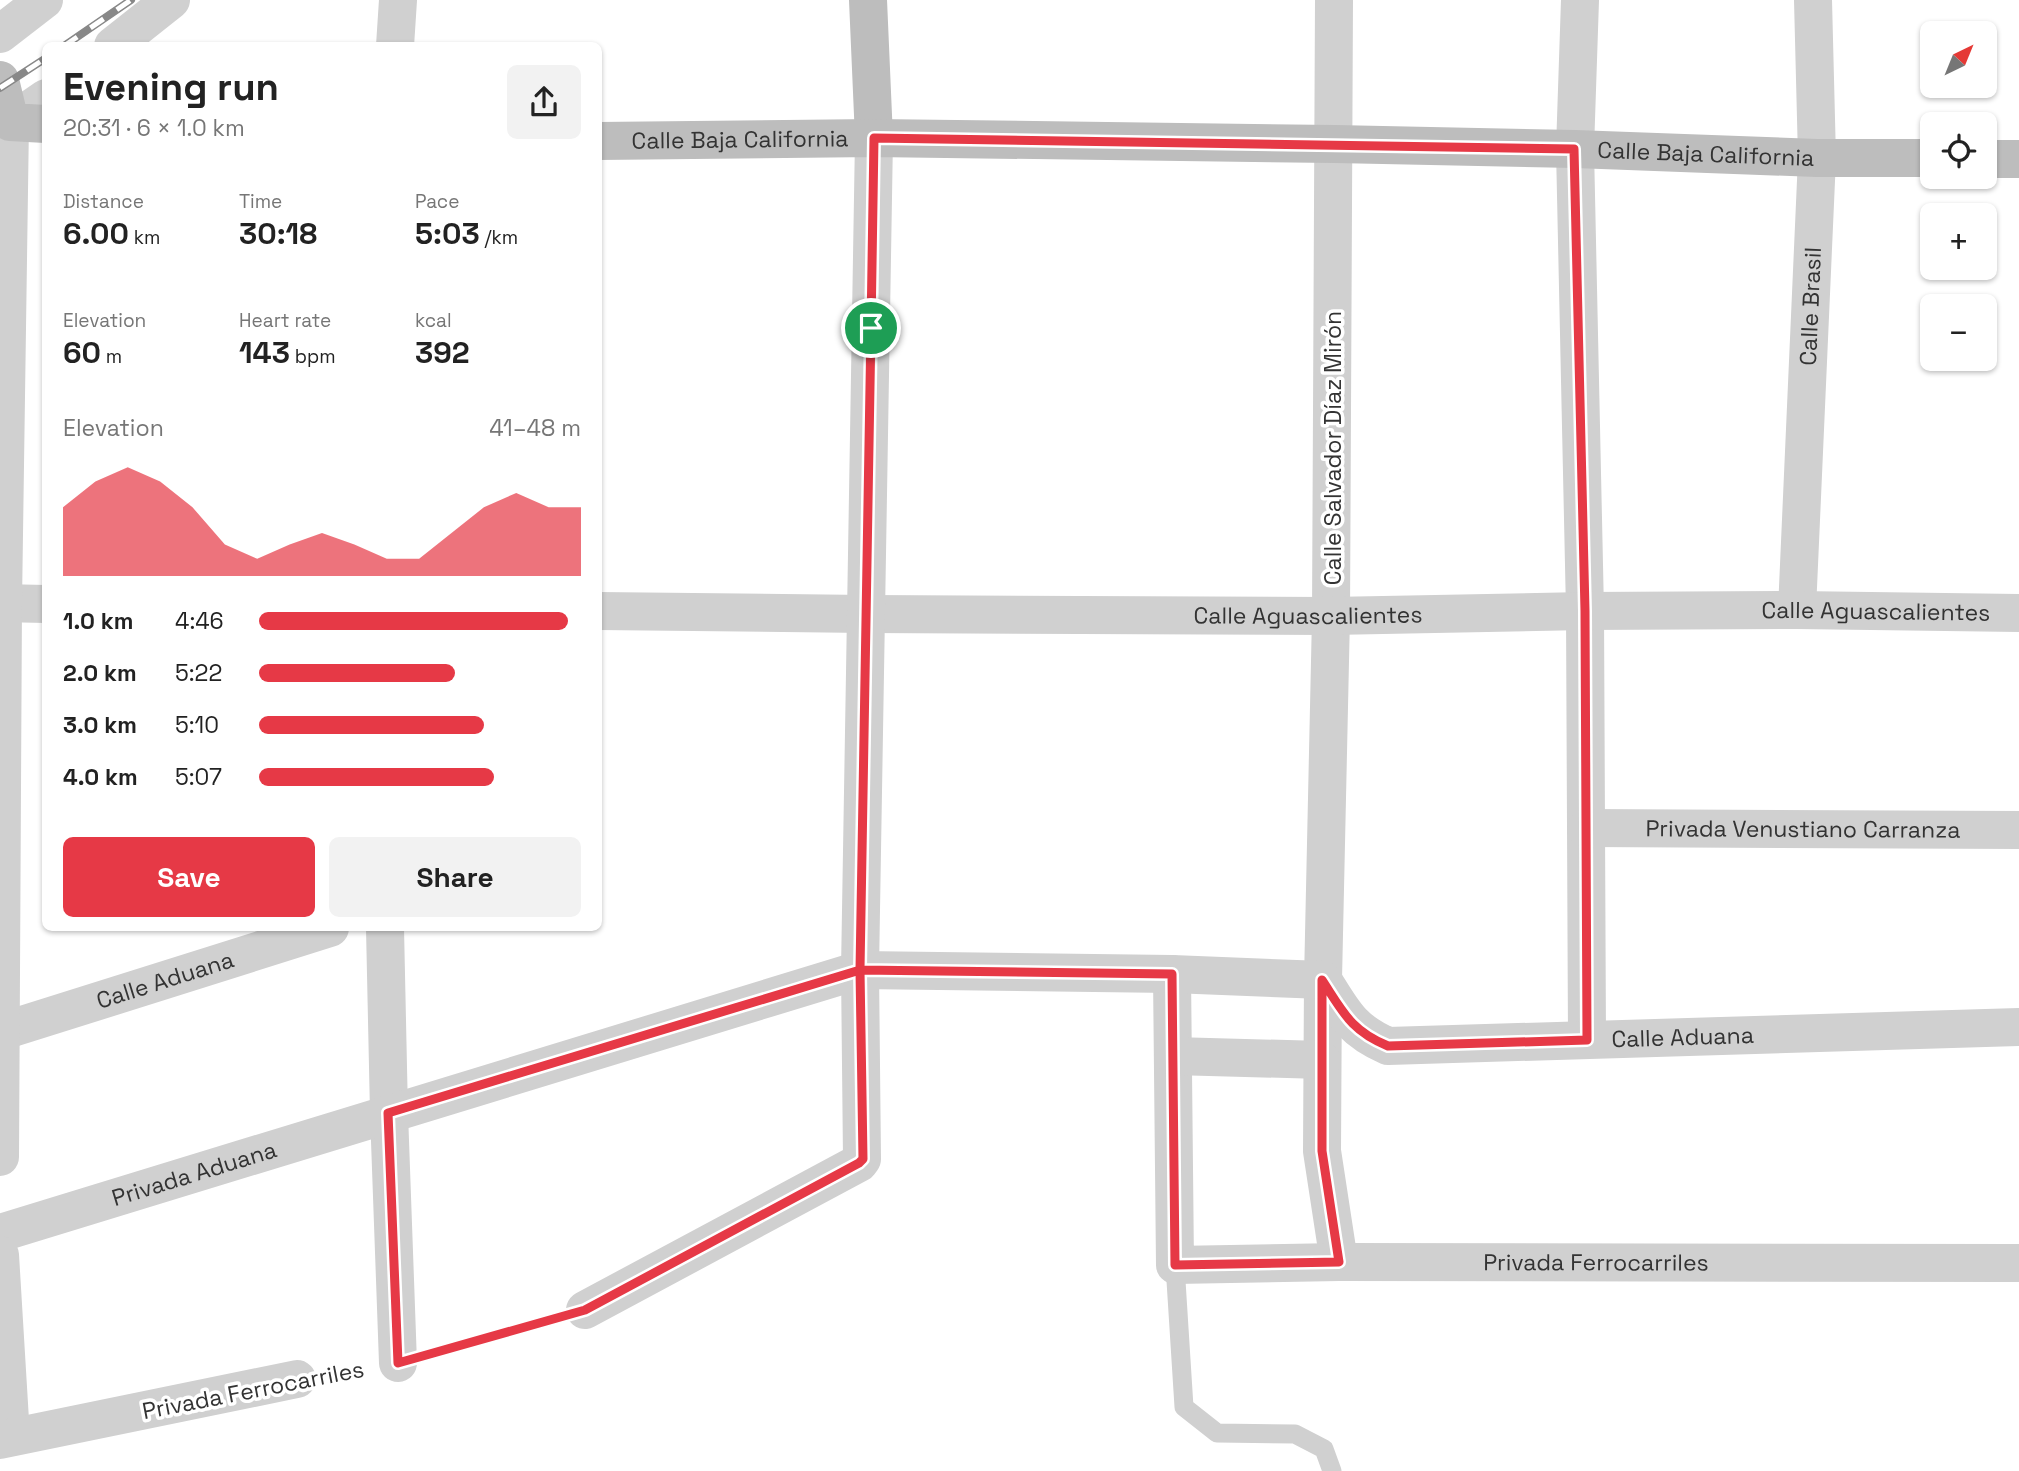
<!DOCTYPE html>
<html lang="en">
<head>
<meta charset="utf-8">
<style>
	:root { --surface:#fff; --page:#f2f2f2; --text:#222; --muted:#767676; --accent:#e63946 }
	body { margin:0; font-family:"Space Grotesk",sans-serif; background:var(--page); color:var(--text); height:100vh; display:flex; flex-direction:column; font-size:26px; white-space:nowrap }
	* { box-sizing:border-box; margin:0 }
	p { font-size:23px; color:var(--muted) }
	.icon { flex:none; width:38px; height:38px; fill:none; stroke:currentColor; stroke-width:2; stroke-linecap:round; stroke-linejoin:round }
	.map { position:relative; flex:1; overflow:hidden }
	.panel { position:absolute; left:42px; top:42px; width:560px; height:889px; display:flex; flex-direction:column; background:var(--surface); border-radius:10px; box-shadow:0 2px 5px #0004 }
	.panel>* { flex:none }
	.needle { width:46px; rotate:43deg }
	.buttons { position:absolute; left:1920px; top:21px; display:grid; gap:14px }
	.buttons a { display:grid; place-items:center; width:77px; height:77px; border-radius:10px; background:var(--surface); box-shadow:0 2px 5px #0004; font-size:35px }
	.pin { position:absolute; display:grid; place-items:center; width:60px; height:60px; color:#fff; margin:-30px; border:4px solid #fff; border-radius:50%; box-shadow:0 2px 7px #0007 }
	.round { display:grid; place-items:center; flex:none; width:74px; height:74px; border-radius:10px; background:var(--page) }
	.headline { display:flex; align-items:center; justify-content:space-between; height:119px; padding:0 21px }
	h1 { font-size:38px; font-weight:700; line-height:52px }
	.metrics { display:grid; grid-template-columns:repeat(3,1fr); gap:10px; height:119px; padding:7px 21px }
	.metrics div { display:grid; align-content:center }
	.metrics b { font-size:30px; font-weight:700 }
	.metrics small { font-size:19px; font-weight:400 }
	.metrics p { font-size:19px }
	.chart { height:196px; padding:14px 21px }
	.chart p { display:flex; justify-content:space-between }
	.chart svg { width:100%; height:126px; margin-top:7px; fill:var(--accent); opacity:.7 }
	.primary-button { display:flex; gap:14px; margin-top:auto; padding:14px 21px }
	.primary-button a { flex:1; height:80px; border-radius:10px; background:var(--accent); color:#fff; font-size:28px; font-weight:700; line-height:80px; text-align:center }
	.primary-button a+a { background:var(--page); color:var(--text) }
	ul { padding:0 21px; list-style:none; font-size:23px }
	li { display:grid; grid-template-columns:112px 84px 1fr; align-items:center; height:52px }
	li i { height:18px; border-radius:9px; background:var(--accent) }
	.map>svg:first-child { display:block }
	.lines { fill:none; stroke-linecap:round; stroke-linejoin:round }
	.path { stroke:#cdcdcd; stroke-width:4.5; stroke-dasharray:3.5 3.5; stroke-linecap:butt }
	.lane { stroke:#d0d0d0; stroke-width:19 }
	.street { stroke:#d0d0d0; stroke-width:38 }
	.secondary { stroke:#bdbdbd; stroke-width:38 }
	.rail-casing { stroke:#888; stroke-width:8 }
	.rail { stroke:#fff; stroke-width:5; stroke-dasharray:16; stroke-linecap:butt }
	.route-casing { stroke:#fff; stroke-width:14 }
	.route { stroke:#e63946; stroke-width:9 }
	.labels { text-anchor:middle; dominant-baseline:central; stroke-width:7; stroke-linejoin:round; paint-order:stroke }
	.street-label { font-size:23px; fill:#333; stroke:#fff }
</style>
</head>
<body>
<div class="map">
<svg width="2019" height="1471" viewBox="0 0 2019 1471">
	<rect width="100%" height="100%" fill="#fff"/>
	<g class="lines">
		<g class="path">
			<path d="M434,1352L551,1320"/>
			<path d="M332,1373L364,1368"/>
		</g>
		<path class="lane" d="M1175,1265L1184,1407L1217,1433L1295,1434L1324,1449L1332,1471"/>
		<g class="street">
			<path d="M1334,0L1331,616L1323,980L1322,1151L1339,1262"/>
			<path d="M1580,0L1575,149L1585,611L1587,1040"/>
			<path d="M0,34L44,0"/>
			<path d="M113,46L171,0"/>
			<path d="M395,46L398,0"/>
			<path d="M0,130L46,98"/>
			<path d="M0,603L46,604"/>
			<path id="s1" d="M1797,610L1817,158L1813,0"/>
			<path id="s2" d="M598,611L867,614L1331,616L1585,611L1797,610L2019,613"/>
			<path id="s3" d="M1586,828L2019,830"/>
			<path d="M385,928L389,1113L398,1363"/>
			<path id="s4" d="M1172,974L1175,1265L1339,1262L2019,1263"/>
			<path id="s5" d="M0,1032L330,928"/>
			<path d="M1173,1056L1322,1060"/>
			<path d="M0,1157L3,603L10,122"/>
			<path id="s6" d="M0,1233L860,970L1172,974L1323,980C1343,1012 1351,1030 1388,1046L2019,1027"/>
			<path d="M0,1255L11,1437"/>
			<path d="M585,1310L859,1163L862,1159L860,970L874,138"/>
			<path d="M0,1440L297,1379"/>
		</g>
		<g class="secondary">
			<path d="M868,0L874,138"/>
			<path d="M0,80L10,122L46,124"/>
			<path id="s7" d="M598,141L874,138L1335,144L1575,149L1817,158H1932"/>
			<path d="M1984,159H2019"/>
		</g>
		<g class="rail-casing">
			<g id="rail">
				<path d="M64,46L131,0"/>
				<path d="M0,88L46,58"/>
			</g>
		</g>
		<use href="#rail" class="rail"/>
	</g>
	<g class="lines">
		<g class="route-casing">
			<path id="route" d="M871,328L860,970L388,1113L398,1363L585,1310L859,1163L863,1159L860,970L1172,974L1175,1265L1339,1262L1322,1151V980C1343,1012 1351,1031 1388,1046L1587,1040L1585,611L1574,149L874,138L871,328"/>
		</g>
		<use href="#route" class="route"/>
	</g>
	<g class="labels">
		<g class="street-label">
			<text stroke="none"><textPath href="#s7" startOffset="142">Calle Baja California</textPath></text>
			<text stroke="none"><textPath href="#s7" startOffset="1108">Calle Baja California</textPath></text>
			<text stroke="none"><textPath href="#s1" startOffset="304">Calle Brasil</textPath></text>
			<text transform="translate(1333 448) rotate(-90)">Calle Salvador Díaz Mirón</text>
			<text stroke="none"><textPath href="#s2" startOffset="1278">Calle Aguascalientes</textPath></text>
			<text stroke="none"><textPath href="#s2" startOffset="710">Calle Aguascalientes</textPath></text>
			<text stroke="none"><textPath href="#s3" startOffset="217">Privada Venustiano Carranza</textPath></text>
			<text stroke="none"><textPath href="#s5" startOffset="173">Calle Aduana</textPath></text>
			<text stroke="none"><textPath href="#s6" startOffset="1752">Calle Aduana</textPath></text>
			<text stroke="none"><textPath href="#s6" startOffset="203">Privada Aduana</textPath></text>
			<text stroke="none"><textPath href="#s4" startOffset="712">Privada Ferrocarriles</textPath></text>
			<text transform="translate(253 1390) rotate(-11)">Privada Ferrocarriles</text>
		</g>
	</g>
</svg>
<div class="buttons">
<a><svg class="needle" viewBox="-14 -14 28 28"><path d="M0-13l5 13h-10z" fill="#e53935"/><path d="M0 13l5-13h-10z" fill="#767676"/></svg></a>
<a><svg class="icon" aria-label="locate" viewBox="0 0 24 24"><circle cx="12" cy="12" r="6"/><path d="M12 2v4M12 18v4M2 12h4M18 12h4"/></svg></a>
<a>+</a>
<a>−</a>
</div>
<div class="pin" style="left:871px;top:328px;background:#1e9e55"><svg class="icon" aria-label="arrive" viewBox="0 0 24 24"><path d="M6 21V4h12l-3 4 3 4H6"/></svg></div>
<section class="panel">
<div class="headline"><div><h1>Evening run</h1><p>20:31 · 6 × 1.0 km</p></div><a class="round"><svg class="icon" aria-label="share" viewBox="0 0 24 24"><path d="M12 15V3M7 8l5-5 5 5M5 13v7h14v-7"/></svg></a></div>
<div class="metrics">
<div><p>Distance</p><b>6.00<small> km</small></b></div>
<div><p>Time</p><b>30:18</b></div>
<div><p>Pace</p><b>5:03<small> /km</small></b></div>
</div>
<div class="metrics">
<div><p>Elevation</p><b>60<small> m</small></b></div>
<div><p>Heart rate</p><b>143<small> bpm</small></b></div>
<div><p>kcal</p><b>392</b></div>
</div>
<div class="chart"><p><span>Elevation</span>41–48 m</p>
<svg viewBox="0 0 160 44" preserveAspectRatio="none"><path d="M0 44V20L10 11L20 6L30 11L40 20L50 33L60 38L70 33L80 29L90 33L100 38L110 38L120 29L130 20L140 15L150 20L160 20V44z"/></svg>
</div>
<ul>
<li><b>1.0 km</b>4:46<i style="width:96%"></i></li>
<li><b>2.0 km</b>5:22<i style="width:61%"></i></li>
<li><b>3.0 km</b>5:10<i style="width:70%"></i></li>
<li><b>4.0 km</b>5:07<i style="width:73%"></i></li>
</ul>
<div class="primary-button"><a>Save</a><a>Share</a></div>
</section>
</div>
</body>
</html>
